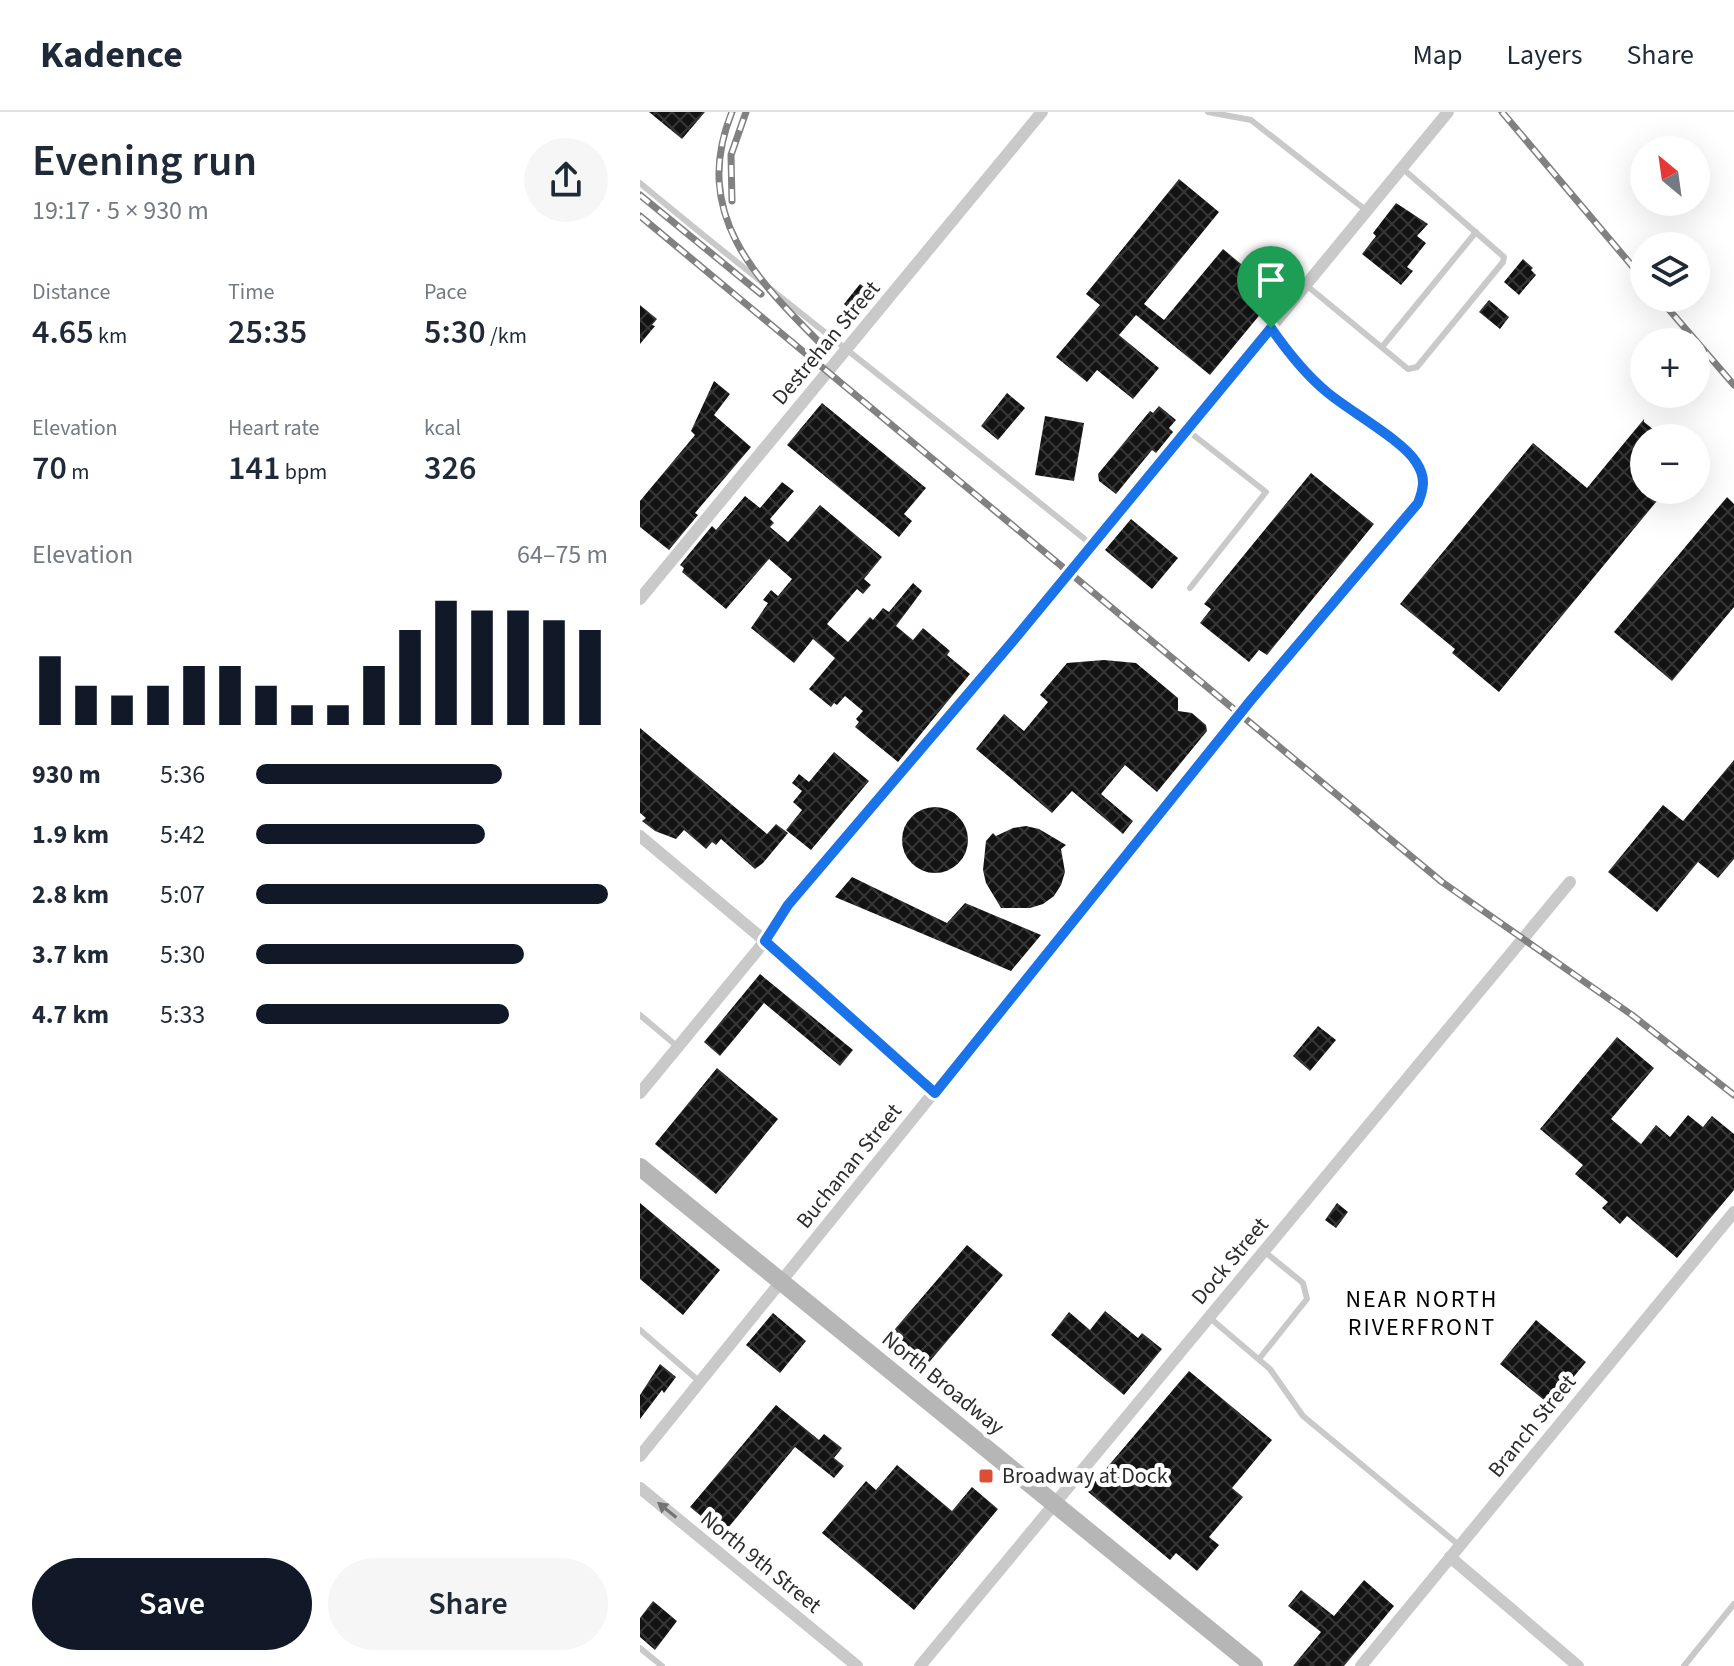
<!DOCTYPE html>
<html lang="en">
<head>
<meta charset="utf-8">
<style>
	:root { --surface:#fff; --page:#f6f6f7; --text:#1f2937; --muted:#747a83; --line:#e0e1e3; --accent:#111827 }
	body { margin:0; font-family:"Source Sans 3",sans-serif; background:var(--page); color:var(--text); height:100vh; display:flex; flex-direction:column; font-size:30px; white-space:nowrap }
	* { box-sizing:border-box; margin:0 }
	p { font-size:26px; color:var(--muted) }
	.icon { flex:none; width:44px; height:44px; fill:none; stroke:currentColor; stroke-width:2; stroke-linecap:round; stroke-linejoin:round }
	.map { position:relative; flex:1; overflow:hidden }
	.drawer { display:flex; flex-direction:column; background:var(--surface); width:640px }
	.drawer>* { flex:none }
	.needle { width:52px; rotate:331deg }
	.buttons { position:absolute; left:990px; top:24px; display:grid; gap:16px }
	.buttons a { display:grid; place-items:center; width:80px; height:80px; border-radius:50%; background:var(--surface); box-shadow:0 8px 32px #0002; font-size:40px }
	.pin { position:absolute; display:grid; place-items:center; width:68px; height:68px; color:#fff; margin:-82px -34px; border-radius:50% 50% 50% 0; rotate:-45deg; box-shadow:0 0 8px #0007 }
	.pin .icon { rotate:45deg }
	.round { display:grid; place-items:center; flex:none; width:84px; height:84px; border-radius:42px; background:var(--page) }
	.overview { display:flex; align-items:center; justify-content:space-between; height:136px; padding:0 32px }
	h1 { font-size:44px; font-weight:600; line-height:60px }
	.figures { display:grid; grid-template-columns:repeat(3,1fr); gap:12px; height:136px; padding:8px 32px }
	.figures div { display:grid; align-content:center }
	.figures b { font-size:34px; font-weight:600 }
	.figures small { font-size:22px; font-weight:400 }
	.figures p { font-size:22px }
	.chart { height:224px; padding:16px 32px }
	.chart p { display:flex; justify-content:space-between }
	.chart svg { width:100%; height:144px; margin-top:8px; stroke:var(--accent); stroke-width:6 }
	.cta { display:flex; gap:16px; margin-top:auto; padding:16px 32px }
	.cta a { flex:1; height:92px; border-radius:48px; background:var(--accent); color:#fff; font-size:32px; font-weight:600; line-height:92px; text-align:center }
	.cta a+a { background:var(--page); color:var(--text) }
	ul { padding:0 32px; list-style:none; font-size:26px }
	li { display:grid; grid-template-columns:128px 96px 1fr; align-items:center; height:60px }
	li i { height:20px; border-radius:10px; background:var(--accent) }
	header { display:flex; align-items:center; gap:48px; box-sizing:border-box; height:112px; padding:0 40px; background:var(--surface); border-bottom:2px solid var(--line) }
	header strong { font-size:38px }
	nav { display:flex; gap:44px; margin-inline-start:auto; font-size:28px }
	main { display:flex; flex:1; min-height:0 }
	.map>svg:first-child { display:block }
	.building { fill:url(#building-cross-hatch) }
	.lines { fill:none; stroke-linecap:round; stroke-linejoin:round }
	.service { stroke:#c9c9c9; stroke-width:6 }
	.minor { stroke:#c9c9c9; stroke-width:12 }
	.secondary { stroke:#b6b6b6; stroke-width:18 }
	.rail-casing { stroke:#818181; stroke-width:7 }
	.rail { stroke:#fff; stroke-width:4; stroke-dasharray:12; stroke-linecap:butt }
	.oneway { fill:#737373 }
	.route-casing { stroke:#fff; stroke-width:16 }
	.route { stroke:#1a73e8; stroke-width:10 }
	.poi-dot { fill:#da4f36; stroke:#fff; stroke-width:3 }
	.labels { text-anchor:middle; dominant-baseline:central; stroke-width:8; stroke-linejoin:round; paint-order:stroke }
	.street-label { font-size:22px; fill:#2c2c2c; stroke:#fff }
	.poi-label { font-size:22px; fill:#2c2c2c; stroke:#fff; text-anchor:start }
	.neighbourhood-label { font-size:24px; letter-spacing:2px; fill:#000; stroke:#fff }
</style>
</head>
<body>
<header>
<strong>Kadence</strong>
<nav><a>Map</a><a>Layers</a><a>Share</a></nav>
</header>
<main>
<section class="drawer">
<div class="overview"><div><h1>Evening run</h1><p>19:17 · 5 × 930 m</p></div><a class="round"><svg class="icon" aria-label="share" viewBox="0 0 24 24"><path d="M12 15V3M7 8l5-5 5 5M5 13v7h14v-7"/></svg></a></div>
<div class="figures">
<div><p>Distance</p><b>4.65<small> km</small></b></div>
<div><p>Time</p><b>25:35</b></div>
<div><p>Pace</p><b>5:30<small> /km</small></b></div>
</div>
<div class="figures">
<div><p>Elevation</p><b>70<small> m</small></b></div>
<div><p>Heart rate</p><b>141<small> bpm</small></b></div>
<div><p>kcal</p><b>326</b></div>
</div>
<div class="chart"><p><span>Elevation</span>64–75 m</p>
<svg viewBox="0 0 160 44" preserveAspectRatio="none"><path d="M5 44V23M15 44V32M25 44V35M35 44V32M45 44V26M55 44V26M65 44V32M75 44V38M85 44V38M95 44V26M105 44V15M115 44V6M125 44V9M135 44V9M145 44V12M155 44V15"/></svg>
</div>
<ul>
<li><b>930 m</b>5:36<i style="width:70%"></i></li>
<li><b>1.9 km</b>5:42<i style="width:65%"></i></li>
<li><b>2.8 km</b>5:07<i style="width:100%"></i></li>
<li><b>3.7 km</b>5:30<i style="width:76%"></i></li>
<li><b>4.7 km</b>5:33<i style="width:72%"></i></li>
</ul>
<div class="cta"><a>Save</a><a>Share</a></div>
</section>
<div class="map">
<svg width="1094" height="1554" viewBox="0 0 1094 1554">
	<defs>
		<pattern id="building-cross-hatch" width="8" height="8" patternUnits="userSpaceOnUse" patternTransform="scale(2)"><rect width="8" height="8" fill="#131313"/><path d="M0 0l8 8M0 8l8-8" fill="none" stroke="#363636"/></pattern>
	</defs>
	<rect width="100%" height="100%" fill="#fff"/>
	<g class="building">
		<path d="M9,0H65L42,27Z"/>
		<path d="M539,67L579,100L504,192L524,208L583,137L637,182L570,263L496,203L479,223L519,256L493,287L457,258L447,270L416,245L460,193L446,182Z"/>
		<path d="M756,91L788,112L777,124L786,131L767,155L773,159L761,173L722,142L736,124L733,121Z"/>
		<path d="M883,147L893,156L891,158L896,163L879,183L864,170Z"/>
		<path d="M220,172L231,180L214,201L204,192Z"/>
		<path d="M849,188L869,205L860,217L839,200Z"/>
		<path d="M0,193L17,207L12,213L15,214L0,232Z"/>
		<path d="M74,269L90,282L74,303L111,335L55,401L58,403L29,438L0,415V389L55,323L51,319Z"/>
		<path d="M367,281L385,296L358,328L341,314Z"/>
		<path d="M182,291L286,376L264,402L272,409L259,425L147,333Z"/>
		<path d="M519,294L536,308L529,316L533,320L516,341L512,338L476,382L459,369L458,362L510,299L513,301Z"/>
		<path d="M405,304L444,311L434,369L395,363Z"/>
		<path d="M1004,307V310L1024,326H1004V378H1026L859,580L812,541L815,537L760,492L893,331L947,376Z"/>
		<path d="M671,361L734,412L627,543L619,538L609,550L560,511L571,497L564,492Z"/>
		<path d="M142,370L154,379L130,407L134,411L130,415L148,430L180,393L242,445L224,467L231,473L223,482L217,477L187,512L208,530L230,505L233,508L243,496L249,500L273,471L282,479L256,514L273,528L283,516L310,539L307,543L330,562L258,650L215,615L219,610L216,607L223,599L205,584L197,593L194,591L191,595L169,577L195,546L173,527L154,551L111,516L128,491L123,488L131,478L138,484L152,467L129,447L86,497L42,460L44,456L40,453L72,414L76,418L105,384L120,396Z"/>
		<path d="M1087,385L1094,392V495L1032,569L974,520Z"/>
		<path d="M491,407L538,446L512,477L465,438Z"/>
		<path d="M464,548L496,551L538,586V599L552,601L566,613L567,619L517,680L485,653L461,682L493,709L483,722L432,679L412,701L336,637L364,602L384,619L408,590L400,583L427,551Z"/>
		<path d="M0,616L127,722L136,712L148,721L123,751L115,757L81,727L76,733L72,730L66,737L44,718L36,727L15,719L2,709L6,706L0,701Z"/>
		<path d="M194,640L229,669L171,738L146,718L162,698L153,690L162,679L152,671L159,662L169,670Z"/>
		<path d="M1094,648V747L1078,766L1058,750L1017,800L968,760L1023,693L1043,709Z"/>
		<circle cx="295" cy="728" r="33"/>
		<path d="M386,714L399,717L426,733L421,737L425,760L421,773L414,784L403,792L390,796H361L346,771L343,758L346,729L353,721L356,724L373,716Z"/>
		<path d="M212,765L307,811L325,791L401,823L371,859L195,785Z"/>
		<path d="M120,862L213,938L200,954L124,891L80,944L64,930Z"/>
		<path d="M678,914L696,928L670,959L653,944Z"/>
		<path d="M977,925L1014,956L971,1007L1001,1032L1016,1013L1030,1025L1048,1003L1063,1015L1072,1004L1094,1022V1078L1037,1146L987,1104L980,1112L962,1096L968,1090L935,1062L943,1053L900,1017Z"/>
		<path d="M77,956L138,1007L76,1082L15,1032Z"/>
		<path d="M0,1091L80,1158L43,1203L0,1167Z"/>
		<path d="M697,1091L708,1100L696,1116L685,1108Z"/>
		<path d="M327,1133L363,1163L285,1255L249,1224Z"/>
		<path d="M465,1199L498,1226L502,1221L522,1237L484,1283L411,1223L429,1200L450,1218Z"/>
		<path d="M133,1201L166,1229L140,1261L106,1233Z"/>
		<path d="M896,1208L946,1250L910,1293L860,1252Z"/>
		<path d="M20,1252L36,1265L24,1281L22,1278L0,1307V1283Z"/>
		<path d="M549,1259L632,1328L592,1376L603,1385L569,1425L579,1433L557,1459L536,1441L530,1448L447,1379Z"/>
		<path d="M136,1293L179,1328L184,1322L202,1336L194,1346L204,1354L194,1366L155,1335L83,1422L50,1395Z"/>
		<path d="M257,1353L312,1399L332,1375L358,1397L274,1498L182,1421L226,1369L236,1378Z"/>
		<path d="M724,1468L754,1494L704,1554H653L681,1520L648,1494L661,1478L694,1504Z"/>
		<path d="M13,1489L37,1509L15,1538L0,1525V1506Z"/>
	</g>
	<g class="lines">
		<g class="service">
			<path d="M568,0L611,8L727,99"/>
			<path d="M0,71C148,194 302,311 452,433"/>
			<path d="M666,173L768,257L777,255L863,150L864,145L762,56"/>
			<path d="M631,216C646,238 663,258 683,277C709,301 777,333 783,366C787,387 768,405 755,418"/>
			<path d="M742,235L836,120"/>
			<path d="M547,318L626,380L550,476"/>
			<path d="M0,903L38,935"/>
			<path d="M570,1206L630,1257L663,1304L820,1434"/>
			<path d="M0,1218L60,1270"/>
			<path d="M619,1247L667,1187L663,1171L625,1140"/>
			<path d="M0,1536L22,1554"/>
			<path d="M1044,1554L1094,1492"/>
		</g>
		<g class="minor">
			<path d="M0,487L402,0"/>
			<path d="M0,724L125,829L295,981"/>
			<path d="M0,981L125,829L148,793L373,529L808,0"/>
			<path d="M0,1344L611,588L755,418"/>
			<path d="M0,1376L217,1554"/>
			<path d="M810,1445L938,1554"/>
			<path d="M280,1554L930,770"/>
			<path d="M721,1554L1094,1100"/>
		</g>
		<path class="secondary" d="M0,1055L614,1554"/>
		<g class="rail-casing">
			<g id="rail">
				<path d="M92,0C50,103 117,168 185,236"/>
				<path d="M862,0L1004,168"/>
				<path d="M0,83L121,182"/>
				<path d="M92,89L91,43L106,0"/>
				<path d="M0,104L802,770L992,903L1094,983"/>
				<path d="M1019,186L1094,273"/>
			</g>
		</g>
		<use href="#rail" class="rail"/>
	</g>
	<defs><path id="oneway-solid" d="M-6-.8H1V-3.2L6.5 0L1 3.2V.8H-6Z" transform="scale(2)"/></defs>
	<use class="oneway" href="#oneway-solid" transform="translate(27 1398) rotate(-141)"/>
	<g class="lines">
		<g class="route-casing">
			<path id="route" d="M631,216C647,239 666,263 688,281C711,300 762,328 776,350C786,365 784,376 778,391L611,588L295,981L125,829L148,793L373,529Z"/>
		</g>
		<use href="#route" class="route"/>
	</g>
	<rect class="poi-dot" x="338" y="1356" width="16" height="16" rx="4"/>
	<g class="labels">
		<g class="street-label">
			<text transform="translate(186 231) rotate(-50)">Destrehan Street</text>
			<text transform="translate(209 1054) rotate(-51)">Buchanan Street</text>
			<text transform="translate(590 1149) rotate(-50)">Dock Street</text>
			<text transform="translate(303 1271) rotate(39)">North Broadway</text>
			<text transform="translate(892 1314) rotate(-51)">Branch Street</text>
			<text transform="translate(121 1450) rotate(39)">North 9th Street</text>
		</g>
		<g class="poi-label">
			<text x="362" y="1364">Broadway at Dock</text>
		</g>
		<g class="neighbourhood-label">
			<text x="782" y="1187">NEAR NORTH<tspan x="782" dy="28">RIVERFRONT</tspan></text>
		</g>
	</g>
</svg>
<div class="buttons">
<a><svg class="needle" viewBox="-14 -14 28 28"><path d="M0-13l5 13h-10z" fill="#e53935"/><path d="M0 13l5-13h-10z" fill="#747a83"/></svg></a>
<a><svg class="icon" aria-label="layers" viewBox="0 0 24 24"><path d="M12 4l9 5-9 5-9-5zM3 14l9 5 9-5"/></svg></a>
<a>+</a>
<a>−</a>
</div>
<div class="pin" style="left:631px;top:216px;background:#1e9e55"><svg class="icon" aria-label="arrive" viewBox="0 0 24 24"><path d="M6 21V4h12l-3 4 3 4H6"/></svg></div>
</div>
</main>
</body>
</html>
